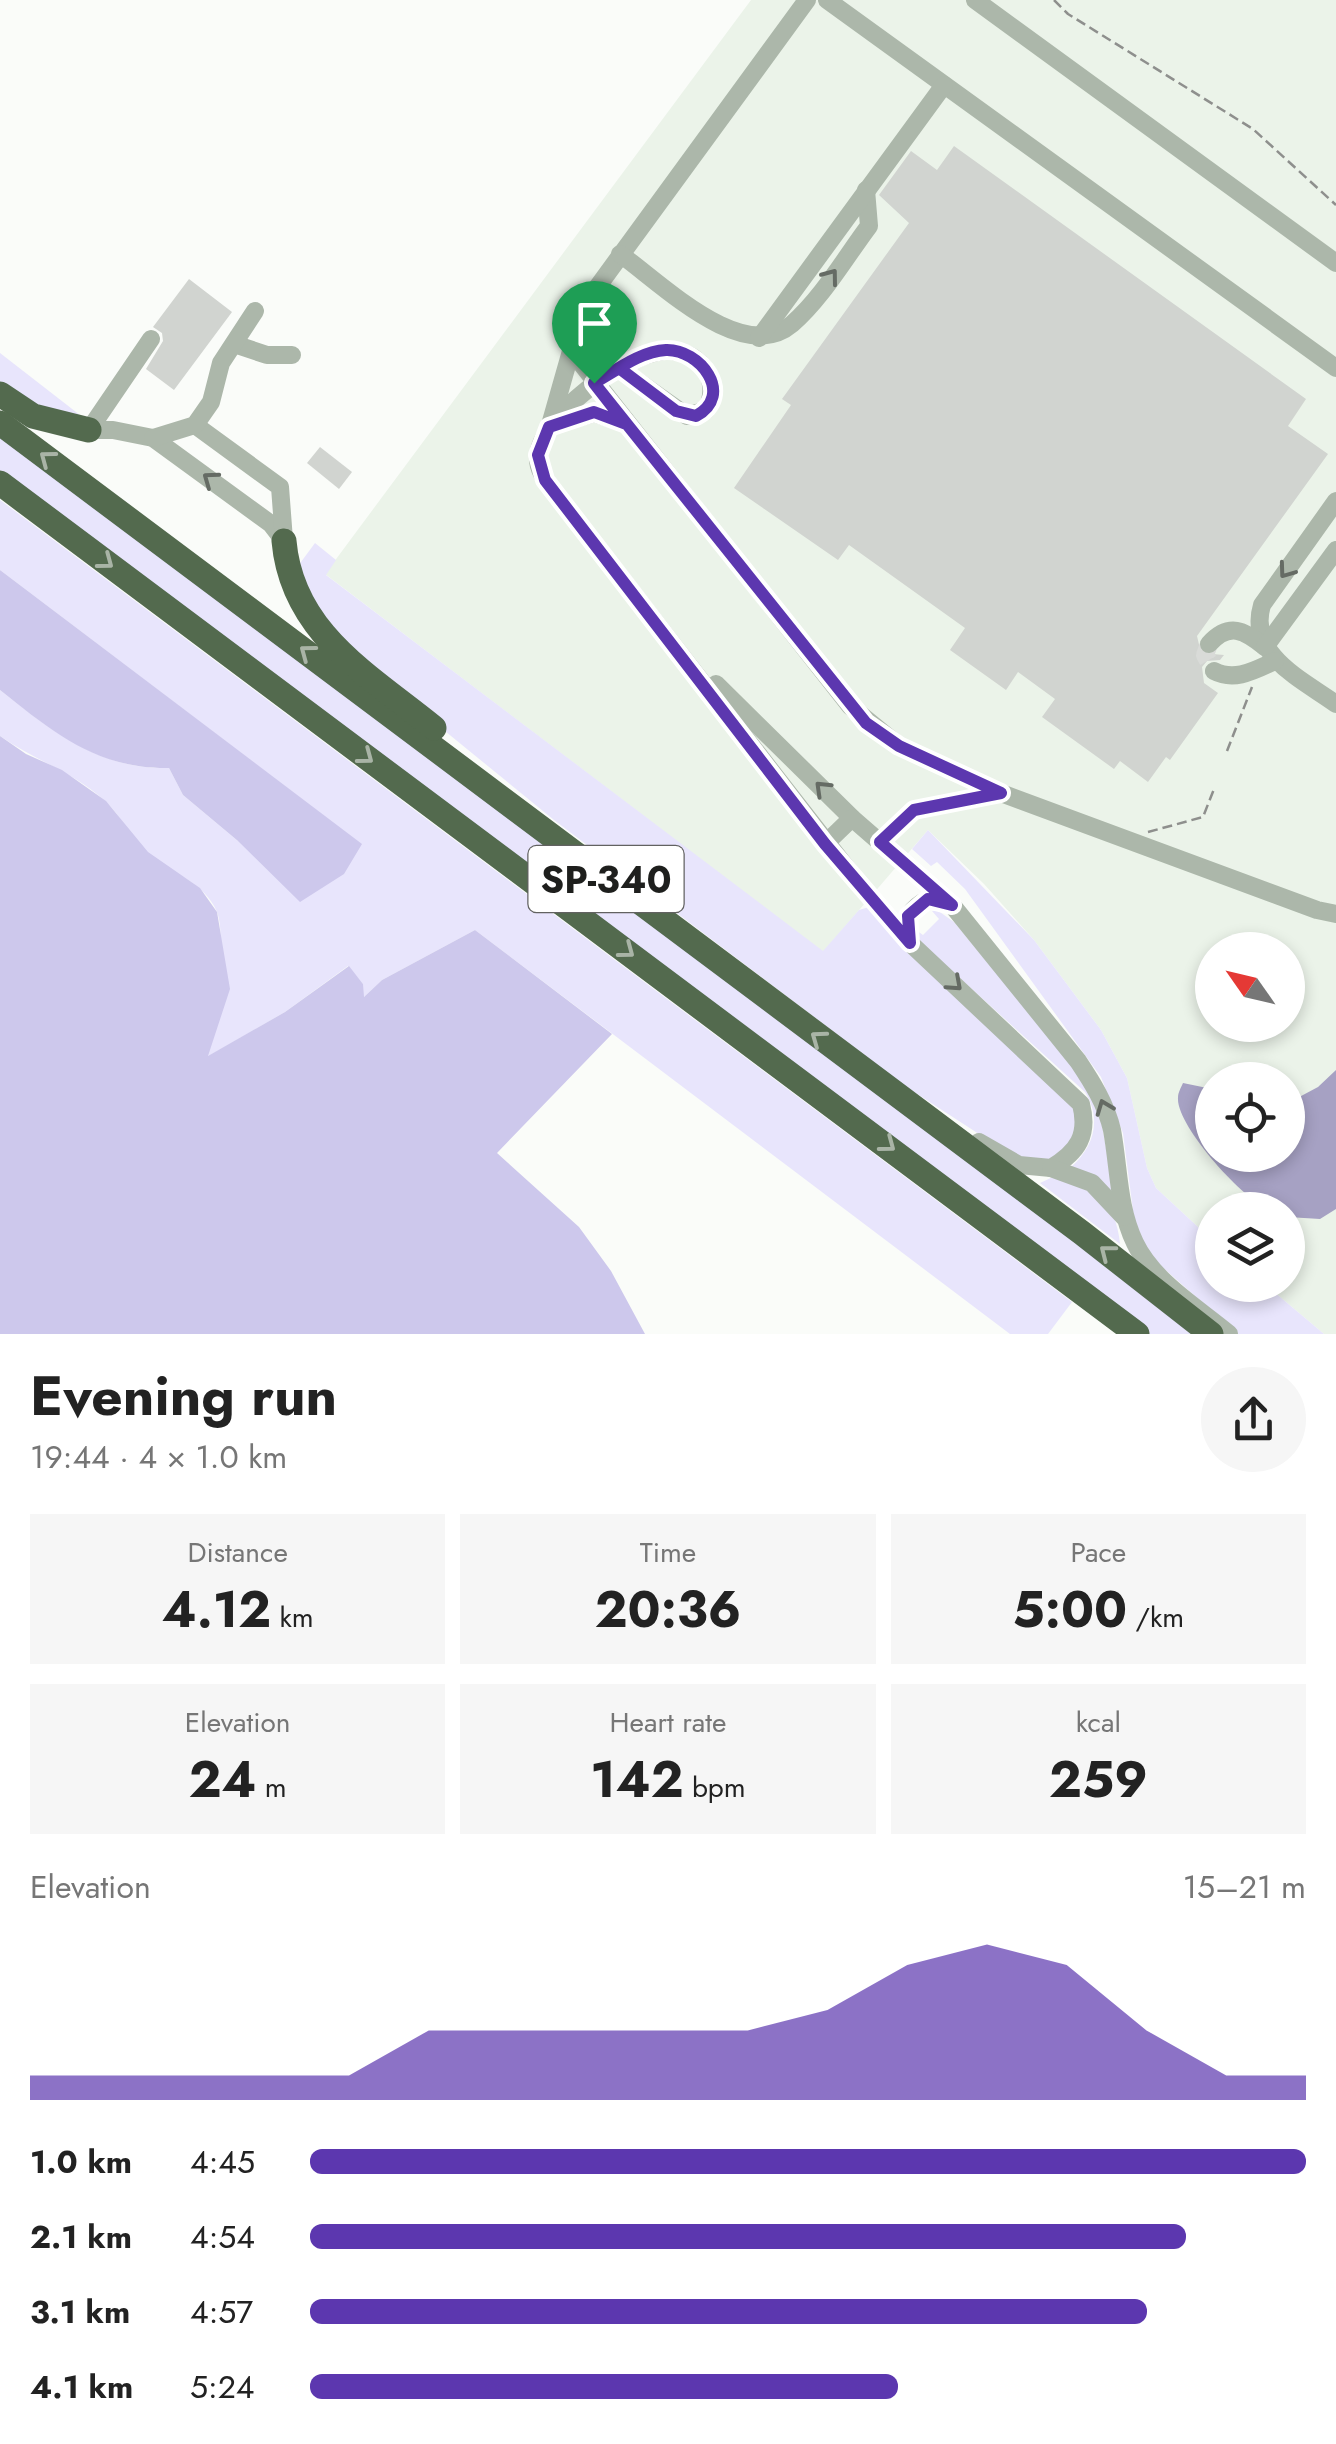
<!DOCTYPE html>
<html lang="en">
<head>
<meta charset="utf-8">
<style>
	:root { --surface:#fff; --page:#f6f6f6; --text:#222; --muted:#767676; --accent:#5c37af }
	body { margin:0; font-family:Jost,sans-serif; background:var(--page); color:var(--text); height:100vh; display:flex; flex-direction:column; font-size:38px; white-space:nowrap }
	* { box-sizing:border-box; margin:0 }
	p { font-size:32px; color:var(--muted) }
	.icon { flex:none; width:55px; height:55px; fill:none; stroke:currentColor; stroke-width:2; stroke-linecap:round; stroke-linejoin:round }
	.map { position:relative; height:1334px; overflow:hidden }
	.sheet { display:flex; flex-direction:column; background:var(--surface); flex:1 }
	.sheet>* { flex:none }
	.needle { width:65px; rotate:304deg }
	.tools { position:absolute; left:1195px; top:932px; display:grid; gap:20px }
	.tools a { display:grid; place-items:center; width:110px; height:110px; border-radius:50%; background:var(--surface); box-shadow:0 5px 15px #0003; font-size:50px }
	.pin { position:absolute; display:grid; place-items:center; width:85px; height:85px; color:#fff; margin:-102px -42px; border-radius:50% 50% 50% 0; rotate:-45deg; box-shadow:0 0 10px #0007 }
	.pin .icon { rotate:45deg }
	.round { display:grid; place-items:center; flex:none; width:105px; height:105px; border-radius:52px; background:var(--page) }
	.headline { display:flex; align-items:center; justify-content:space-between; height:170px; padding:0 30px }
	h1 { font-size:55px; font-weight:700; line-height:75px }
	.stats { display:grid; grid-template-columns:repeat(3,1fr); gap:15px; height:170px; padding:10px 30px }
	.stats div { display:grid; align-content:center; border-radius:0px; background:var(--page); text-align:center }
	.stats b { font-size:50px; font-weight:700 }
	.stats small { font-size:28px; font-weight:400 }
	.stats p { font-size:28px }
	.chart { height:280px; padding:20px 30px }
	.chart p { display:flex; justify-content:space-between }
	.chart svg { width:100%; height:180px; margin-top:10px; fill:var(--accent); opacity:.7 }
	ul { padding:0 30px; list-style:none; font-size:32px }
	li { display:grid; grid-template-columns:160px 120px 1fr; align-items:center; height:75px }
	li i { height:25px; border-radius:12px; background:var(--accent) }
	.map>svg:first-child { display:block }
	.built { fill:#ebf3e9; fill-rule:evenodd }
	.green { fill:#e8e5fc }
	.forest { fill:#cdc8ec }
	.water { fill:#a6a1c3 }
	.building { fill:#d1d4d0 }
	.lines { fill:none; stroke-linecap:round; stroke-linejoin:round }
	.minor-tunnel { stroke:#d9dbd8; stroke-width:18; stroke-dasharray:18 9; stroke-linecap:butt }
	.path { stroke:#8e8f8d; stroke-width:2.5; stroke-dasharray:10 5; stroke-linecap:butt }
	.minor { stroke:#acb7aa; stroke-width:18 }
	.highway { stroke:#536a4e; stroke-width:25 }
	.oneway { stroke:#656b64 }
	.oneway2 { stroke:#a9b4a6 }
	.route-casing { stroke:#fff; stroke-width:20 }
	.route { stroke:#5c37af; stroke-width:12 }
	.labels { text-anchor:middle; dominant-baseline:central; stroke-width:9; stroke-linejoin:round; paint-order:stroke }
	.shield { fill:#fff; stroke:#626261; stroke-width:2.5 }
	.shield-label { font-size:38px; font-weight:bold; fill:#1e1f1d }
</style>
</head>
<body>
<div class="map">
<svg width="1336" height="1334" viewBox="0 0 1336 1334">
	<rect width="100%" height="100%" fill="#fafcf9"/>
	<path class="built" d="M751,0H1336V1334H1324L1266,1285H1288V1210H1212V1240L1156,1188L1147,1168L1127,1078L1101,1030L1034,940L984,884L928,830L823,952L325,574ZM1212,950H1288V1025H1212ZM1212,1080H1288V1155H1212Z"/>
	<g class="green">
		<path d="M0,353L85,419H61L0,385Z"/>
		<path d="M0,435L1201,1334H1150L0,473Z"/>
		<path d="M0,500L1072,1302L1048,1334H1010L475,930L382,980L363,998V984L348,966L285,1012L207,1057C211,1023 228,941 217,912C205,882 170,873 148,853C131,838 121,815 104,800C73,772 34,760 0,736V690C52,731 100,770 169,768L183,795L238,841L361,844L0,570Z"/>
		<path d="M315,543L336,560L326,575L823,951L859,910L869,907L1073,1105L1079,1127L1059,1158L1031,1162L999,1147L908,1088L554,820L402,696L325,625L298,566Z"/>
		<path d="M928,830L1034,940L1101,1030L1127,1078L1147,1168L1156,1188L1212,1240V1285H1266L1324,1334H1238L1152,1258L1135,1226L1123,1133L1101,1077L965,889L937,862L931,866L912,849Z"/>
		<path d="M937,910L954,922L1080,1074L1100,1114L1114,1194L1071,1167C1094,1147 1102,1119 1085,1092L917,939L916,930L923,935L939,919L932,911Z"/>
		<path d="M1055,1176C1094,1186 1116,1202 1120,1244L1040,1183Z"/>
	</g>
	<g class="forest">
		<path d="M0,570L362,844L344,874L300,902L238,841L183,795L169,768C97,769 54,733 0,690Z"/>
		<path d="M0,736L26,754L62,770L106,801L148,852L200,888L217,912L230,989L208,1056L285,1012L349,966L363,984L364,997L382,980L475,930L612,1034L497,1153L579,1227L611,1271L645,1334H0Z"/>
	</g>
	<path class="water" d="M1336,1070V1209L1320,1219L1288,1217V1210C1287,1210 1273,1210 1272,1210C1245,1203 1176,1125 1178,1098C1178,1092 1181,1088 1183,1083L1212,1089V1155H1288V1103L1318,1087Z"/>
	<g class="building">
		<path d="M954,146L1306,399L1288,426L1328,454L1197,636L1201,653L1224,655L1220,660L1207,661L1202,667L1204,683L1218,693L1170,760L1166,757L1148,782L1120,761L1114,769L1042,717L1055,699L1018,672L1006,690L950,650L965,628L849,545L838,560L734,488L791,405L782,399L909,223L879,195L911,151L937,170Z"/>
		<path d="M189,279L232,312L174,390L146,369L163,341L162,333L153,327Z"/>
		<path d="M320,447L352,472L339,489L307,463Z"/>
	</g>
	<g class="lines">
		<path class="minor-tunnel" d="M1209,644L1205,655L1214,671"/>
		<g class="path">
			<path d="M1054,0L1068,14L1253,129L1336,205"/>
			<path d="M1227,751L1252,687"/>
			<path d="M892,830L914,810L975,798"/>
			<path d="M1148,832L1203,817L1214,789"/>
		</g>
		<g class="minor">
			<path d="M807,0L585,304L573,344L580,362L850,706L899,746L1001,793L1317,910L1336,914"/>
			<path d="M827,0L1336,368"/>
			<path d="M975,0L1336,263"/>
			<path d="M620,254C661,283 743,366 792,324C822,298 845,258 869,226L866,190"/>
			<path d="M759,338L944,85"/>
			<path d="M151,339L89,430H113L153,438L271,524L284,541"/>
			<path d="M234,344L267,355H292"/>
			<path d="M619,368L687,416L706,410C723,379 697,347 663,351C624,355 540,416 538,457C537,470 547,482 554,492L863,889L910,943L1081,1104C1089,1135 1078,1152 1051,1168L1019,1165L979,1142"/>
			<path d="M559,423L594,413L624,423"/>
			<path d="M195,425L280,487L284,540"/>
			<path d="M550,425L573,344"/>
			<path d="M153,438L195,425L211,402L221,363L255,311"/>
			<path d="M1336,501L1262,605C1247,655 1303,680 1336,704"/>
			<path d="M1209,644C1229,622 1244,630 1265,647"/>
			<path d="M1265,647L1336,550"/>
			<path d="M1214,671C1235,682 1255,670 1275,661"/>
			<path d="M716,684L852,818L952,905L1078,1061C1092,1082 1106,1104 1112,1130C1119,1168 1118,1208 1135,1243C1153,1281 1198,1308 1229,1334"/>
			<path d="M825,844L852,818"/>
			<path d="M910,943L908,916C920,901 928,896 947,903"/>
			<path d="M1051,1168L1092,1183L1124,1217"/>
		</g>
		<g class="highway">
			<path d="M0,394L33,416L89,430"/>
			<path d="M0,423L1082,1233L1211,1334"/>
			<path d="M0,483L1137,1334"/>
			<path d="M284,541C292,633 369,675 434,728"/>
		</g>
	</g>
	<defs><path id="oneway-chevron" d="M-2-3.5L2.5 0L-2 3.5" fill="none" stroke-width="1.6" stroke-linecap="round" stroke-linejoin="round" transform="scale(2.5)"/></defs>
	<g class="oneway">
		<use href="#oneway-chevron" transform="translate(831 276) rotate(-53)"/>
		<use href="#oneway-chevron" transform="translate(210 479) rotate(-144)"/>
		<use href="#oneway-chevron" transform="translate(1286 571) rotate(126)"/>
		<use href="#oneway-chevron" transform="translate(822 788) rotate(-136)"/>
		<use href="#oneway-chevron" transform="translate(955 984) rotate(42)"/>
		<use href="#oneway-chevron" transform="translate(1104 1107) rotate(-111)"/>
	</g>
	<g class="oneway2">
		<use href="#oneway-chevron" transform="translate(47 458) rotate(-143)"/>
		<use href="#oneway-chevron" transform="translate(106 562) rotate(37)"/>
		<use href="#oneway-chevron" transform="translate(307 652) rotate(-143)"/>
		<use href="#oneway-chevron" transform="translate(366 757) rotate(37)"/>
		<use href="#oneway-chevron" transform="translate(627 951) rotate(37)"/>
		<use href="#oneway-chevron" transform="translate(818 1038) rotate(-144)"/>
		<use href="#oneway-chevron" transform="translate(888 1145) rotate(37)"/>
		<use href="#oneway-chevron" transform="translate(1107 1252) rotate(-142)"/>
	</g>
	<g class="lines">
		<g class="route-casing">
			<path id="route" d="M594,383L626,424L594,412L549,427L538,455L545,480L825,844L910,943L908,916L928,899L952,905L880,842L914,810L1001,793L899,746L866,723L594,383C615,371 641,351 666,350C700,349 735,395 696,416L676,411L619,368L594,383"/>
		</g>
		<use href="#route" class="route"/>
	</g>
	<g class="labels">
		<rect class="shield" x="528.5" y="846" width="155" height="66" rx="8"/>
		<g class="shield-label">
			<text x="606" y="879">SP-340</text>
		</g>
	</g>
</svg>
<div class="tools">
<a><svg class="needle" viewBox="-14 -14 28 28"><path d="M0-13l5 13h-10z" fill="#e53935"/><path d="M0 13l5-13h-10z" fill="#767676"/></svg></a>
<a><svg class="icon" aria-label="locate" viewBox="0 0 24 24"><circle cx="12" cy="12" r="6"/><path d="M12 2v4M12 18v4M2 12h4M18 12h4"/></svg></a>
<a><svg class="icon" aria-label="layers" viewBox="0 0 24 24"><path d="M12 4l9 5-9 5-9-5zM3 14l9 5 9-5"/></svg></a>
</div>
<div class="pin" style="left:594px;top:383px;background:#1e9e55"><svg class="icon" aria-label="arrive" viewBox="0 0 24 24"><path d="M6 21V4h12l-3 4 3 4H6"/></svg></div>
</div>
<section class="sheet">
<div class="headline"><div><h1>Evening run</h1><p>19:44 · 4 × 1.0 km</p></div><a class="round"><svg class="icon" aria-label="share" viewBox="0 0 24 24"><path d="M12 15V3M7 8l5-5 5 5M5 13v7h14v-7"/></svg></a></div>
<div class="stats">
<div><p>Distance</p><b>4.12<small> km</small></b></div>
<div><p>Time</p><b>20:36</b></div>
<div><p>Pace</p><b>5:00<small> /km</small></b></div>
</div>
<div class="stats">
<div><p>Elevation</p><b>24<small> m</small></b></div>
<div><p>Heart rate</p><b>142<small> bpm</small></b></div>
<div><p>kcal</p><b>259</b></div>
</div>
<div class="chart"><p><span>Elevation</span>15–21 m</p>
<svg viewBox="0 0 160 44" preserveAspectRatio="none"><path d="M0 44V38L10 38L20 38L30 38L40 38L50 27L60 27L70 27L80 27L90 27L100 22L110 11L120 6L130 11L140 27L150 38L160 38V44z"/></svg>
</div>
<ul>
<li><b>1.0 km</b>4:45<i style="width:100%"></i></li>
<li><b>2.1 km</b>4:54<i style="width:88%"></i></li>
<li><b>3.1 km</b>4:57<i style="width:84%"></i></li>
<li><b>4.1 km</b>5:24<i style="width:59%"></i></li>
</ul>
</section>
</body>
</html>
